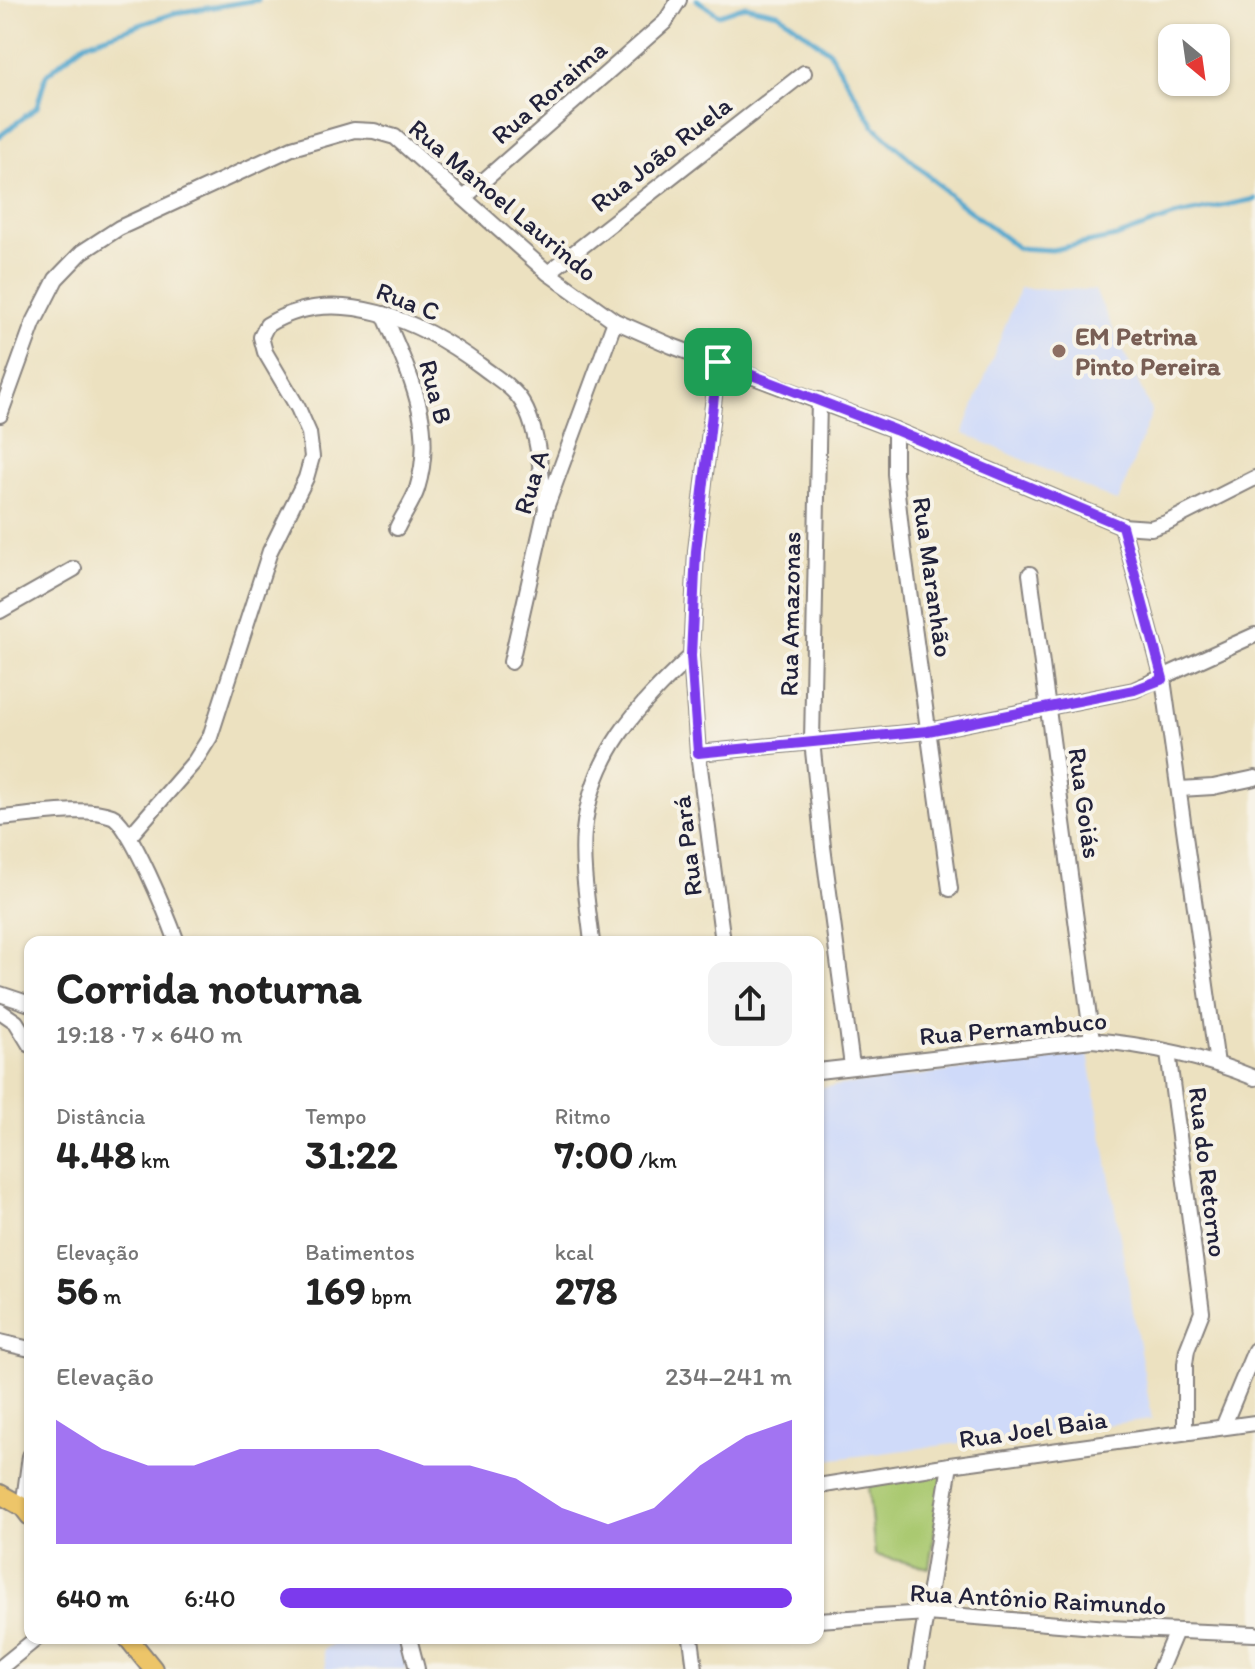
<!DOCTYPE html>
<html lang="pt">
<head>
<meta charset="utf-8">
<style>
	:root { --surface:#fff; --page:#f2f2f2; --text:#222; --muted:#767676; --accent:#7c3aed }
	body { margin:0; font-family:Itim,sans-serif; background:var(--page); color:var(--text); height:100vh; display:flex; flex-direction:column; font-size:30px; white-space:nowrap }
	* { box-sizing:border-box; margin:0 }
	p { font-size:26px; color:var(--muted) }
	.icon { flex:none; width:44px; height:44px; fill:none; stroke:currentColor; stroke-width:2; stroke-linecap:round; stroke-linejoin:round }
	.map { position:relative; flex:1; overflow:hidden }
	.details { position:absolute; left:24px; top:936px; width:800px; height:708px; display:flex; flex-direction:column; background:var(--surface); border-radius:16px; box-shadow:0 2px 6px #0004 }
	.details>* { flex:none }
	.needle { width:52px; rotate:151deg }
	.tools { position:absolute; left:1158px; top:24px; display:grid; gap:16px }
	.tools a { display:grid; place-items:center; width:72px; height:72px; border-radius:16px; background:var(--surface); box-shadow:0 2px 6px #0004; font-size:40px }
	.pin { position:absolute; display:grid; place-items:center; width:68px; height:68px; color:#fff; margin:-34px; border-radius:16px; box-shadow:0 4px 12px #0006 }
	.round { display:grid; place-items:center; flex:none; width:84px; height:84px; border-radius:16px; background:var(--page) }
	.summary { display:flex; align-items:center; justify-content:space-between; height:136px; padding:0 32px }
	h1 { font-size:44px; font-weight:700; line-height:60px }
	.figures { display:grid; grid-template-columns:repeat(3,1fr); gap:12px; height:136px; padding:8px 32px }
	.figures div { display:grid; align-content:center }
	.figures b { font-size:40px; font-weight:700 }
	.figures small { font-size:22px; font-weight:400 }
	.figures p { font-size:22px }
	.chart { height:224px; padding:16px 32px }
	.chart p { display:flex; justify-content:space-between }
	.chart svg { width:100%; height:144px; margin-top:8px; fill:var(--accent); opacity:.7 }
	ul { padding:0 32px; list-style:none; font-size:26px }
	li { display:grid; grid-template-columns:128px 96px 1fr; align-items:center; height:60px }
	li i { height:20px; border-radius:10px; background:var(--accent) }
	.map>svg:first-child { display:block }
	.built { fill:#cfdaf9 }
	.green { fill:#aac971; stroke:#667656; stroke-width:2 }
	.lines { fill:none; stroke-linecap:round; stroke-linejoin:round }
	.stream { stroke:#52a7ce; stroke-width:5 }
	.minor-casing { stroke:#87827e; stroke-width:18 }
	.major-casing { stroke:#87827e; stroke-width:22 }
	.minor { stroke:#fff; stroke-width:14 }
	.major { stroke:#edc569; stroke-width:18 }
	.route-casing { stroke:#fff; stroke-width:16 }
	.route { stroke:#7c3aed; stroke-width:10 }
	.education-dot { fill:#8d6e63; stroke:#f7f3e8; stroke-width:3 }
	.labels { text-anchor:middle; dominant-baseline:central; stroke-width:8; stroke-linejoin:round; paint-order:stroke }
	.street-label { font-size:26px; fill:#22223b; stroke:#f7f3e8 }
	.education-label { font-size:26px; font-weight:bold; fill:#785e54; stroke:#f7f3e8; text-anchor:start }
</style>
</head>
<body>
<div class="map">
<svg width="1255" height="1669" viewBox="0 0 1255 1669">
	<rect width="100%" height="100%" fill="#f7f3e8"/>
	<filter id="ink" filterUnits="userSpaceOnUse"><feTurbulence type="fractalNoise" baseFrequency=".0125" numOctaves="2"/><feDisplacementMap in="SourceGraphic" scale="16" xChannelSelector="R" yChannelSelector="G"/><feConvolveMatrix kernelMatrix="1 2 1 2 8 2 1 2 1" color-interpolation-filters="sRGB"/></filter>
	<filter id="wash" filterUnits="userSpaceOnUse"><feTurbulence type="fractalNoise" baseFrequency=".006" numOctaves="4" result="noise"/><feDisplacementMap in="SourceGraphic" scale="32" xChannelSelector="R" yChannelSelector="G"/><feGaussianBlur stdDeviation="1.8" result="paint"/><feColorMatrix in="noise" values="0 0 0 0 0 0 0 0 0 0 0 0 0 0 0 0 0 1.4 0 .05"/><feComposite in="paint" operator="in"/></filter>
	<g filter="url(#wash)">
		<rect width="100%" height="100%" fill="#ece1c0"/>
		<g class="built">
			<path d="M1020,288L1095,290L1152,412L1118,502L963,433Z"/>
			<path d="M1088,1054L1152,1419L818,1461V1088Z"/>
			<path d="M345,1638H400L406,1669H326L323,1649Z"/>
		</g>
		<path class="green" d="M944,1471L929,1568L875,1555L868,1486Z"/>
		<g class="lines">
			<g class="stream">
				<path d="M697,0L719,15L745,6L778,13L829,51L874,126L954,199L1018,248L1052,250L1116,237L1174,216L1255,199"/>
				<path d="M0,136L37,107L46,75L83,44L175,13L258,0"/>
			</g>
		</g>
	</g>
	<g filter="url(#ink)">
		<g class="lines">
			<g class="minor-casing">
				<g id="minor">
					<path d="M465,197L665,22L679,0"/>
					<path d="M548,273L804,73"/>
					<path d="M384,314C408,372 437,424 417,489C413,502 403,515 397,528"/>
					<path d="M718,362L696,551L691,656L698,753L723,942"/>
					<path d="M819,400L812,741L823,847L852,1066"/>
					<path d="M0,415L33,324L56,279L82,252L119,228L292,148L354,130L374,131L395,137L548,273L615,321L672,346L895,430L1122,526L1151,528L1166,523L1255,478"/>
					<path d="M895,430V474L903,547L950,889"/>
					<path d="M1122,526L1163,679L1217,1064"/>
					<path d="M1030,574L1092,1040"/>
					<path d="M0,611L74,569"/>
					<path d="M511,662L546,508L615,321"/>
					<path d="M698,753L928,731L1134,690L1255,635"/>
					<path d="M1180,789L1213,787L1255,778"/>
					<path d="M0,818C30,816 84,805 112,816C130,823 169,920 177,942"/>
					<path d="M130,836L195,761L210,737L270,551L306,478L312,457L309,433L298,408L265,352L261,337L267,325C336,282 423,322 481,366C495,377 513,387 522,402C540,432 540,474 546,508"/>
					<path d="M592,942C588,906 581,867 584,831C592,753 637,707 691,656"/>
					<path d="M0,994L30,1004"/>
					<path d="M0,1011L16,1022L30,1045"/>
					<path d="M1168,1052L1202,1312L1187,1350L1185,1364V1432"/>
					<path d="M818,1071L1092,1040C1148,1045 1204,1057 1255,1078"/>
					<path d="M0,1342L30,1349"/>
					<path d="M1223,1427L1255,1350"/>
					<path d="M818,1486L950,1465L1255,1423"/>
					<path d="M23,1507L30,1456"/>
					<path d="M818,1620L927,1613L1107,1628L1255,1634"/>
					<path d="M409,1638L417,1669"/>
					<path d="M691,1638L695,1669"/>
					<path d="M0,1668L37,1638"/>
					<path d="M917,1669L950,1465"/>
					<path d="M1160,1669L1176,1631"/>
				</g>
			</g>
			<g class="major-casing">
				<g id="major">
					<path d="M0,1494L23,1507L30,1516"/>
					<path d="M128,1638L153,1669"/>
				</g>
			</g>
			<use href="#minor" class="minor"/>
			<use href="#major" class="major"/>
		</g>
	</g>
	<g class="lines" filter="url(#ink)">
		<g class="route-casing">
			<path id="route" d="M718,362L895,430L1122,526L1163,679L1134,690L928,731L698,753L691,656L696,551Z"/>
		</g>
		<use href="#route" class="route"/>
	</g>
	<circle class="education-dot" cx="1059" cy="351" r="8"/>
	<g class="labels">
		<g class="street-label">
			<text transform="translate(549 92) rotate(-41)">Rua Roraima</text>
			<text transform="translate(661 154) rotate(-38)">Rua João Ruela</text>
			<text transform="translate(503 200) rotate(40)">Rua Manoel Laurindo</text>
			<text transform="translate(408 301) rotate(21)">Rua C</text>
			<text transform="translate(436 392) rotate(75)">Rua B</text>
			<text transform="translate(531 482) rotate(-73)">Rua A</text>
			<text transform="translate(933 577) rotate(82)">Rua Maranhão</text>
			<text transform="translate(790 614) rotate(-89)">Rua Amazonas</text>
			<text transform="translate(1085 803) rotate(82)">Rua Goiás</text>
			<text transform="translate(687 846) rotate(-97)">Rua Pará</text>
			<text transform="translate(1013 1028) rotate(-5)">Rua Pernambuco</text>
			<text transform="translate(1208 1172) rotate(83)">Rua do Retorno</text>
			<text transform="translate(1033 1429) rotate(-8)">Rua Joel Baia</text>
			<text transform="translate(1038 1599) rotate(3)">Rua Antônio Raimundo</text>
		</g>
		<g class="education-label">
			<text x="1075" y="336">EM Petrina<tspan x="1075" dy="30">Pinto Pereira</tspan></text>
		</g>
	</g>
</svg>
<div class="tools">
<a><svg class="needle" viewBox="-14 -14 28 28"><path d="M0-13l5 13h-10z" fill="#e53935"/><path d="M0 13l5-13h-10z" fill="#767676"/></svg></a>
</div>
<div class="pin" style="left:718px;top:362px;background:#1e9e55"><svg class="icon" aria-label="arrive" viewBox="0 0 24 24"><path d="M6 21V4h12l-3 4 3 4H6"/></svg></div>
<section class="details">
<div class="summary"><div><h1>Corrida noturna</h1><p>19:18 · 7 × 640 m</p></div><a class="round"><svg class="icon" aria-label="share" viewBox="0 0 24 24"><path d="M12 15V3M7 8l5-5 5 5M5 13v7h14v-7"/></svg></a></div>
<div class="figures">
<div><p>Distância</p><b>4.48<small> km</small></b></div>
<div><p>Tempo</p><b>31:22</b></div>
<div><p>Ritmo</p><b>7:00<small> /km</small></b></div>
</div>
<div class="figures">
<div><p>Elevação</p><b>56<small> m</small></b></div>
<div><p>Batimentos</p><b>169<small> bpm</small></b></div>
<div><p>kcal</p><b>278</b></div>
</div>
<div class="chart"><p><span>Elevação</span>234–241 m</p>
<svg viewBox="0 0 160 44" preserveAspectRatio="none"><path d="M0 44V6L10 15L20 20L30 20L40 15L50 15L60 15L70 15L80 20L90 20L100 24L110 33L120 38L130 33L140 20L150 11L160 6V44z"/></svg>
</div>
<ul>
<li><b>640 m</b>6:40<i style="width:100%"></i></li>
</ul>
</section>
</div>
</body>
</html>
